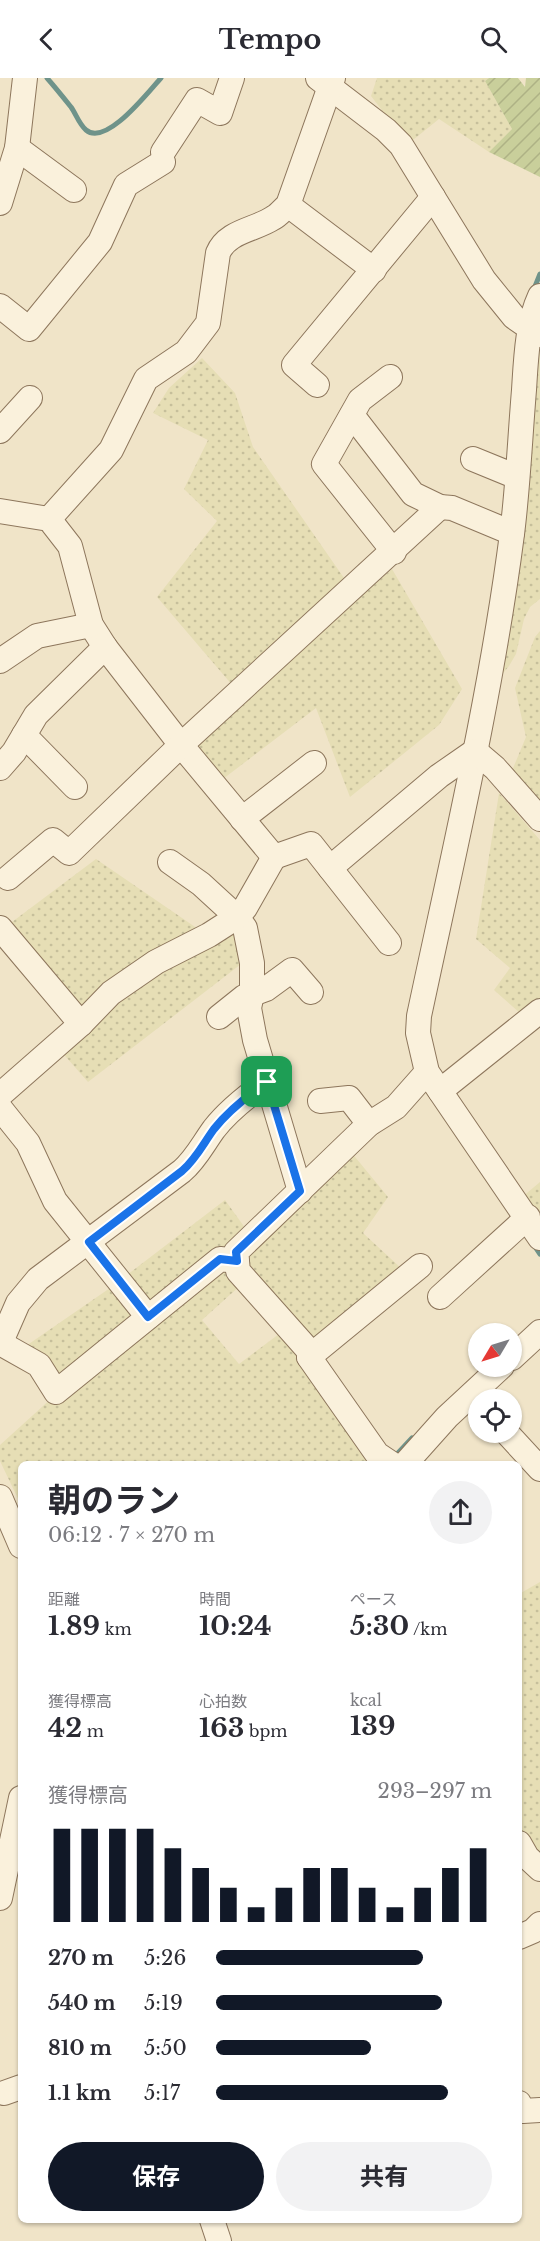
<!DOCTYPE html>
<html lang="ja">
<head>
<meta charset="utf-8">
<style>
	:root { --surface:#fff; --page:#f2f2f3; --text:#2b2b33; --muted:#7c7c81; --accent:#111827 }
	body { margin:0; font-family:"Libre Baskerville","Noto Sans JP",serif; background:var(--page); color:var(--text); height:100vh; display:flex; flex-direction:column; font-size:22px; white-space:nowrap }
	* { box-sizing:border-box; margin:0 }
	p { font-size:20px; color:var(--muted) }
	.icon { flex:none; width:33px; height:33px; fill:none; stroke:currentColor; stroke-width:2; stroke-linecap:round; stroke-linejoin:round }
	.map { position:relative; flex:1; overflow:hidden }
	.panel { position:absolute; left:18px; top:1383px; width:504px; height:762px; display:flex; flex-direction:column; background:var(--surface); border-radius:9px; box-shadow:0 2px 4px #0004 }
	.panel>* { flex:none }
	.needle { width:39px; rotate:232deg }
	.controls { position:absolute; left:468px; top:1245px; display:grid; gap:12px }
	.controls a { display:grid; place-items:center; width:54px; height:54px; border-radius:50%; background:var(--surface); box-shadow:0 2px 4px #0004; font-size:30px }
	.pin { position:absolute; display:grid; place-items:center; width:51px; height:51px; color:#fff; margin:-26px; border-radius:12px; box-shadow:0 3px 9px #0006 }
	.round { display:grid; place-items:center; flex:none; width:63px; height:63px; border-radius:32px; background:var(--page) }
	.headline { display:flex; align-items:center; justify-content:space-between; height:102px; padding:0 30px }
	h1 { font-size:33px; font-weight:700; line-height:45px }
	.figures { display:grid; grid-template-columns:repeat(3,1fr); gap:9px; height:102px; padding:6px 30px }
	.figures div { display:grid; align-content:center }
	.figures b { font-size:26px; font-weight:700 }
	.figures small { font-size:16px; font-weight:400 }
	.figures p { font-size:16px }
	.chart { height:168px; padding:12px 30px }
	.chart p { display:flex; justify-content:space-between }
	.chart svg { width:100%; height:108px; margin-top:6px; stroke:var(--accent); stroke-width:6 }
	.button { display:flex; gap:12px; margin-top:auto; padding:12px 30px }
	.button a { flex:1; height:69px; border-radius:36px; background:var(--accent); color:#fff; font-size:24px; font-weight:700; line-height:69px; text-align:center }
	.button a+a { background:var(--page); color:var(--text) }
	ul { padding:0 30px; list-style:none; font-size:20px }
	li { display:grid; grid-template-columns:96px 72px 1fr; align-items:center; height:45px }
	li i { height:15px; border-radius:8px; background:var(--accent) }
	header { display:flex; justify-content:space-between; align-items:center; height:78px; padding:0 30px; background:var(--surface); font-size:27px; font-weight:700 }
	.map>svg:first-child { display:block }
	.farmland { fill:url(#farmland-dots) }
	.garden { fill:url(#garden-furrows) }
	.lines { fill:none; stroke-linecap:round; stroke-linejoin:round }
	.stream { stroke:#6f938a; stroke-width:5 }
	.minor-casing { stroke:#8d765c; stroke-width:26 }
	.minor { stroke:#faf1dc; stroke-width:24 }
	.route-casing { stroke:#fff; stroke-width:12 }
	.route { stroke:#1a73e8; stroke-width:8 }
</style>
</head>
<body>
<header><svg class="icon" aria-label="back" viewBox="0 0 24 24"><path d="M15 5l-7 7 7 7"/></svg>Tempo<svg class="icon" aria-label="search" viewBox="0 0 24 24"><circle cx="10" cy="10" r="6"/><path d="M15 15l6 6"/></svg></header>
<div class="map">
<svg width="540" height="2163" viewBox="0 0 540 2163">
	<defs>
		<pattern id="farmland-dots" width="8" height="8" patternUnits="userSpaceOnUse" patternTransform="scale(1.5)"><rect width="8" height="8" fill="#e6deb5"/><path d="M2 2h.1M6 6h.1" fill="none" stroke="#c6bf9b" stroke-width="1.8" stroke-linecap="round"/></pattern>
		<pattern id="garden-furrows" width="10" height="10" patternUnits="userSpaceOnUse" patternTransform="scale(1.5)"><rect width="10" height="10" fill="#c9cf9b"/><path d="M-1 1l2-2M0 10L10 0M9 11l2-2" fill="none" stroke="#aeb285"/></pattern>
	</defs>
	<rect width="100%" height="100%" fill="#f0e4c8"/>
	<g class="farmland">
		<path d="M377,0H489L485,3L512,51L489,74L439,41L408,66L371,18Z"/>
		<path d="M536,269L540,270V521L530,529L524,541L516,576L509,588L499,600Z"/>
		<path d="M202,280L235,315L253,369L344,500L233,608L157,519L217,443L184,411L208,362L153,335L169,310Z"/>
		<path d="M392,491L462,611L439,647L350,719L316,630L219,704L192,668L195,663Z"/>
		<path d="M540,553V730L511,695L526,659L515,610L535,559Z"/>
		<path d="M499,715L540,762V930L529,943L494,912L510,890L476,861Z"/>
		<path d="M96,781L201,853L77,938L8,847Z"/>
		<path d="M232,849L245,883L88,1004L59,971L115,920Z"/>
		<path d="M351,1074L388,1119L363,1155L403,1192L312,1265L243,1189L246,1167Z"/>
		<path d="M540,1104V1146L521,1120Z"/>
		<path d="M225,1122L248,1154L242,1206L202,1242L239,1286L283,1253L386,1386H21V1427L0,1383V1367L54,1318L23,1270L110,1210Z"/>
		<path d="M540,1504V1784L519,1756V1516Z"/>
	</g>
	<path class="garden" d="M489,0H518L525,9L526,0H540V99L489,74L512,51L485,3Z"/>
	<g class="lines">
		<g class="stream">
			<path d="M47,0C55,9 63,19 71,29C76,36 79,46 86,52C106,69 148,14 161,0"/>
			<path d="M534,211L540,196"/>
			<path d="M534,1167L540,1176"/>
			<path d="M398,1375L412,1360"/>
		</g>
		<g class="minor-casing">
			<g id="minor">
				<path d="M318,0L386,52L401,67L484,202L514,239L540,257"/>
				<path d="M17,70L74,112"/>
				<path d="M163,74L197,22L220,35L232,0"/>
				<path d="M0,125L17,70L25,0"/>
				<path d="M288,127L374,192"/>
				<path d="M540,218C527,246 526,281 524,312C520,360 518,409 512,456C491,618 453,778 419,938L418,955L427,994L540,1160"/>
				<path d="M0,228L29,251L100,164L126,107L163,84"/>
				<path d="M390,299L360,322L324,386L394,474"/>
				<path d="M317,307L294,287L433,119"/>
				<path d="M352,337L413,416L440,429L452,430L512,455"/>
				<path d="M0,353L30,320"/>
				<path d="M473,381L517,399"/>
				<path d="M0,433L49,441L70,468L91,547L105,569L181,667L274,779L311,766L389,865"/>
				<path d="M49,441L111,372L146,301L186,274L208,245L218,175C227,153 255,152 273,140C279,137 283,131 288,127L333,0"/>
				<path d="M0,583L37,558L91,547"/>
				<path d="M24,657L75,709"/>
				<path d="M475,673L495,690L540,741"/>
				<path d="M0,690L14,674L36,637L105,569"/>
				<path d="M242,741L314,685"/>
				<path d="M170,784L201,806L237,839L245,850L252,885V916L249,930L255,962L300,1113"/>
				<path d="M330,790L439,698L475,673"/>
				<path d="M8,800L53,762L69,775L181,667L440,429"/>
				<path d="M0,850L81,946"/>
				<path d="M219,939L244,919L266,911L292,892L311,914"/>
				<path d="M440,1013L540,933"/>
				<path d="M0,1017L81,946L111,915L156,884L209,857L237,839L245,830L274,779"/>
				<path d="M320,1023L349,1020L369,1046"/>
				<path d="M0,1030L28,1065L55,1123L148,1239"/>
				<path d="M440,1219L528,1139"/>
				<path d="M0,1265L39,1287L56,1314L220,1181L237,1183"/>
				<path d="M0,1266L18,1225L38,1201L182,1093C196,1081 203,1066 214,1051C229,1032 247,1018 267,1004"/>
				<path d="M309,1279L420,1188"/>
				<path d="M512,1280L540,1254"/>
				<path d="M506,1354L540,1391"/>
				<path d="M392,1386L377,1376L309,1279L310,1274L238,1193L236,1174L369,1046L396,1029L427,994"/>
				<path d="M405,1386L447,1339L502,1288"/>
				<path d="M0,1419L21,1468"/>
				<path d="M519,1765L527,1779L540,1791"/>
				<path d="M0,1820L21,1720"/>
				<path d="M519,1859L533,1853L540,1846"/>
				<path d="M4,2015L21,2009"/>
				<path d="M519,2025L523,2033L540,2032"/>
				<path d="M212,2142L219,2163"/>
			</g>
		</g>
		<use href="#minor" class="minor"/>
	</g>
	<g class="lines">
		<g class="route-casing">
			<path id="route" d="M267,1004L300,1113L236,1174L237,1183L220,1181L148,1239L89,1164L182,1093C196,1081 203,1066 214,1051C229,1032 247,1018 267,1004Z"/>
		</g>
		<use href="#route" class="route"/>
	</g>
</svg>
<div class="controls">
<a><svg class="needle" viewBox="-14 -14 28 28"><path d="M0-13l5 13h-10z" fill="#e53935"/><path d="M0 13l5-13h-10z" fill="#7c7c81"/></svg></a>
<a><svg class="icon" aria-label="locate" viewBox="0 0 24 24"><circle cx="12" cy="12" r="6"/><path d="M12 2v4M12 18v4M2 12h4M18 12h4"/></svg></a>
</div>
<div class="pin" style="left:267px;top:1004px;background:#1e9e55"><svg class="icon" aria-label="arrive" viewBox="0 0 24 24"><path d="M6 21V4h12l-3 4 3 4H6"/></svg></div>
<section class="panel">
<div class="headline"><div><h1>朝のラン</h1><p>06:12 · 7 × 270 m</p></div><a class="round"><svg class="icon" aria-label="share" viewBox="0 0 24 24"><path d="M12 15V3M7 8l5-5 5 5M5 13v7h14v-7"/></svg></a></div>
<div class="figures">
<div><p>距離</p><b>1.89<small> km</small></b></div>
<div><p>時間</p><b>10:24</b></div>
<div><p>ペース</p><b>5:30<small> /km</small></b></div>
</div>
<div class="figures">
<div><p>獲得標高</p><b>42<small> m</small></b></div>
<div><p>心拍数</p><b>163<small> bpm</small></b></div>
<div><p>kcal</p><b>139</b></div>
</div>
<div class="chart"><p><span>獲得標高</span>293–297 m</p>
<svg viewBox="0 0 160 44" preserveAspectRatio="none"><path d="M5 44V6M15 44V6M25 44V6M35 44V6M45 44V14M55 44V22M65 44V30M75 44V38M85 44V30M95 44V22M105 44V22M115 44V30M125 44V38M135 44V30M145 44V22M155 44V14"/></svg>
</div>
<ul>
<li><b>270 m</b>5:26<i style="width:75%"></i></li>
<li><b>540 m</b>5:19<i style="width:82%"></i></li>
<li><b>810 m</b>5:50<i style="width:56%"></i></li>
<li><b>1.1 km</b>5:17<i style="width:84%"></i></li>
</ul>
<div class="button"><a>保存</a><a>共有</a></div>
</section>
</div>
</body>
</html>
